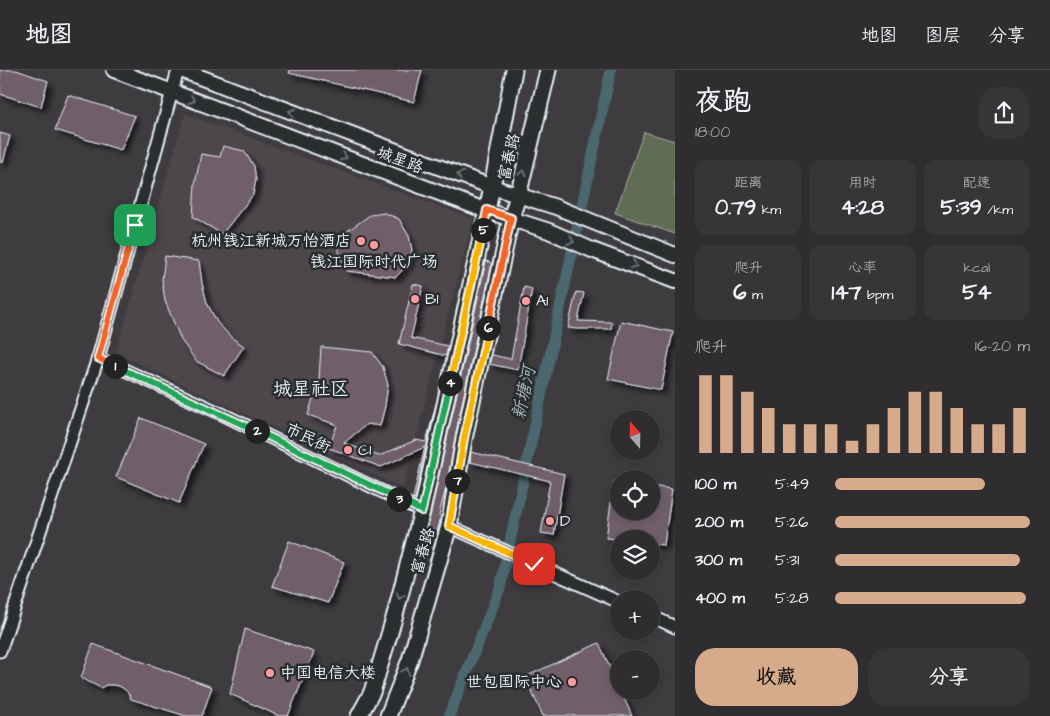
<!DOCTYPE html>
<html lang="zh">
<head>
<meta charset="utf-8">
<style>
	:root { --surface:#2f2d30; --page:#373538; --text:#f1f3f6; --muted:#a7a8ab; --line:#4a494c; --accent:#d6ab8b }
	body { margin:0; font-family:"Architects Daughter","LXGW WenKai TC",sans-serif; background:var(--page); color:var(--text); height:100vh; display:flex; flex-direction:column; font-size:19px; white-space:nowrap }
	* { box-sizing:border-box; margin:0 }
	p { font-size:16px; color:var(--muted) }
	.icon { flex:none; width:28px; height:28px; fill:none; stroke:currentColor; stroke-width:2; stroke-linecap:round; stroke-linejoin:round }
	.map { position:relative; flex:1; overflow:hidden }
	.panel { display:flex; flex-direction:column; background:var(--surface); width:375px }
	.panel>* { flex:none }
	.needle { width:32px; rotate:340deg }
	.controls { position:absolute; left:610px; top:340px; display:grid; gap:10px }
	.controls a { display:grid; place-items:center; width:50px; height:50px; border-radius:50%; background:var(--surface); box-shadow:0 2px 8px #0003,0 0 0 1px var(--line); font-size:25px }
	.pin { position:absolute; display:grid; place-items:center; width:42px; height:42px; color:#fff; margin:-21px; border-radius:10px; box-shadow:0 2px 8px #0006 }
	.km { position:absolute; width:25px; height:25px; margin:-12px; border-radius:50%; background:#222; color:#fff; font-size:14px; line-height:25px; text-align:center }
	.round { display:grid; place-items:center; flex:none; width:52px; height:52px; border-radius:20px; background:var(--page) }
	.headline { display:flex; align-items:center; justify-content:space-between; height:85px; padding:0 20px }
	h1 { font-size:28px; font-weight:700; line-height:38px }
	.metrics { display:grid; grid-template-columns:repeat(3,1fr); gap:8px; height:85px; padding:5px 20px }
	.metrics div { display:grid; align-content:center; border-radius:12px; background:var(--page); text-align:center }
	.metrics b { font-size:21px; font-weight:700 }
	.metrics small { font-size:14px; font-weight:400 }
	.metrics p { font-size:14px }
	.chart { height:140px; padding:10px 20px }
	.chart p { display:flex; justify-content:space-between }
	.chart svg { width:100%; height:90px; margin-top:5px; stroke:var(--accent); stroke-width:6 }
	.action { display:flex; gap:10px; margin-top:auto; padding:10px 20px }
	.action a { flex:1; height:58px; border-radius:20px; background:var(--accent); color:#111; font-size:20px; font-weight:700; line-height:58px; text-align:center }
	.action a+a { background:var(--page); color:var(--text) }
	ul { padding:0 20px; list-style:none; font-size:16px }
	li { display:grid; grid-template-columns:80px 60px 1fr; align-items:center; height:38px }
	li i { height:12px; border-radius:6px; background:var(--accent) }
	header { display:flex; align-items:center; gap:30px; box-sizing:border-box; height:70px; padding:0 25px; background:var(--surface); border-bottom:1px solid var(--line) }
	header strong { font-size:24px }
	nav { display:flex; gap:28px; margin-inline-start:auto; font-size:18px }
	main { display:flex; flex:1; min-height:0 }
	.map>svg:first-child { display:block }
	.built { fill:#4e464c }
	.green { fill:#606c53; stroke:#a4aea6 }
	.lines { fill:none; stroke-linecap:round; stroke-linejoin:round }
	.canal { stroke:#4b676f; stroke-width:11 }
	.building { fill:#705f69; stroke:#e8f1f8; filter:url(#shadow) }
	.minor-casing { stroke:#e8f1f8; stroke-width:15 }
	.tertiary-casing { stroke:#e8f1f8; stroke-width:18 }
	.secondary-casing { stroke:#e8f1f8; stroke-width:19 }
	.minor { stroke:#2a2d2e; stroke-width:11 }
	.tertiary { stroke:#2a2d2e; stroke-width:14 }
	.secondary { stroke:#2a2d2e; stroke-width:15 }
	.oneway { stroke:#6c7275 }
	.split-1-casing { stroke:#fff; stroke-width:10 }
	.split-2-casing { stroke:#fff; stroke-width:10 }
	.split-3-casing { stroke:#fff; stroke-width:10 }
	.split-4-casing { stroke:#fff; stroke-width:10 }
	.split-5-casing { stroke:#fff; stroke-width:10 }
	.split-6-casing { stroke:#fff; stroke-width:10 }
	.split-7-casing { stroke:#fff; stroke-width:10 }
	.split-8-casing { stroke:#fff; stroke-width:10 }
	.split-1 { stroke:#f0652b; stroke-width:6 }
	.split-2 { stroke:#22a559; stroke-width:6 }
	.split-3 { stroke:#22a559; stroke-width:6 }
	.split-4 { stroke:#22a559; stroke-width:6 }
	.split-5 { stroke:#f5b400; stroke-width:6 }
	.split-6 { stroke:#f0652b; stroke-width:6 }
	.split-7 { stroke:#f5b400; stroke-width:6 }
	.split-8 { stroke:#f5b400; stroke-width:6 }
	.poi-dot { fill:#ff9aa2; stroke:#2a2d2e; stroke-width:2 }
	.labels { text-anchor:middle; dominant-baseline:central; stroke-width:5; stroke-linejoin:round; paint-order:stroke }
	.street-label { font-size:16px; fill:#e8f1f8; stroke:#2a2d2e }
	.poi-label { font-size:16px; fill:#e8f1f8; stroke:#2a2d2e; text-anchor:start }
	.water-label { font-size:18px; font-style:italic; fill:#a9bac1; stroke:#2a2d2e }
	.quarter-label { font-size:19px; fill:#e8f1f8; stroke:#2a2d2e }
</style>
</head>
<body>
<header>
<strong>地图</strong>
<nav><a>地图</a><a>图层</a><a>分享</a></nav>
</header>
<main>
<div class="map">
<svg width="675" height="646" viewBox="0 0 675 646">
	<defs>
		<filter id="shadow"><feDropShadow dx="4.5" dy="4.5" stdDeviation="2.5" flood-color="#0009"/></filter>
	</defs>
	<rect width="100%" height="100%" fill="#3f3c40"/>
	<filter id="ink" filterUnits="userSpaceOnUse"><feTurbulence type="fractalNoise" baseFrequency=".02" numOctaves="2"/><feDisplacementMap in="SourceGraphic" scale="10" xChannelSelector="R" yChannelSelector="G"/><feConvolveMatrix kernelMatrix="1 2 1 2 8 2 1 2 1" color-interpolation-filters="sRGB"/></filter>
	<g filter="url(#ink)">
		<path class="built" d="M185,44L473,149L403,418L116,283Z"/>
		<path class="green" d="M644,62L675,71V164L615,143Z"/>
		<g class="lines">
			<path class="canal" d="M449,646L500,518L611,0"/>
		</g>
		<g class="building">
			<path d="M0,0H16L48,11L41,37L0,24Z"/>
			<path d="M290,0H422L414,32L289,3Z"/>
			<path d="M68,25L135,46L121,80L55,60Z"/>
			<path d="M0,63L10,66L3,93L0,92Z"/>
			<path d="M223,76L244,81L254,96L256,110L253,125L222,164L193,147L195,114L201,84L220,87Z"/>
			<path d="M385,143L399,149L409,166L412,180L410,192L396,207L346,201L335,170L370,145Z"/>
			<path d="M165,186L199,191L202,213L207,233L217,252L232,268L244,276L224,306L196,291L181,270L165,231L162,210Z"/>
			<path d="M486,191L492,193L455,367L447,414L439,445L441,446L437,463L427,460Z"/>
			<path d="M413,214L423,216L411,268L448,276L446,286L399,274Z"/>
			<path d="M524,217L532,219L518,300L489,294L492,285L511,289Z"/>
			<path d="M576,222L584,223L578,251L612,252L611,259H577L568,258Z"/>
			<path d="M621,251L673,262L661,320L608,309Z"/>
			<path d="M321,277L372,282L383,297L388,315L385,336L380,356L367,354L344,373L379,386L416,370L426,372L436,334L415,429L413,428L425,377L381,397L329,378L337,355L308,345L319,309Z"/>
			<path d="M141,348L204,374L179,433L116,407Z"/>
			<path d="M471,382L564,404L554,465L541,463L550,411L470,392Z"/>
			<path d="M614,411H619V441H651V416L672,419L664,475L651,474V469H615L606,468Z"/>
			<path d="M289,471L344,492L328,533L272,516Z"/>
			<path d="M245,559L314,582L288,646H279L230,624Z"/>
			<path d="M599,573L619,617V621H621L632,646H543L525,607Z"/>
			<path d="M93,574L212,617L202,646H186L131,629L128,623L124,619L119,616L113,615H106L101,618L81,608Z"/>
		</g>
		<g class="lines">
			<g class="minor-casing">
				<g id="minor">
					<path d="M98,288L222,344L422,441"/>
					<path d="M449,456L619,532"/>
					<path d="M651,546L675,557"/>
					<path d="M0,581L98,288L178,0"/>
				</g>
			</g>
			<g class="tertiary-casing">
				<g id="tertiary">
					<path d="M114,0L487,141L549,161L592,180L675,211"/>
					<path d="M181,0L492,117L556,137L675,185"/>
				</g>
			</g>
			<g class="secondary-casing">
				<g id="secondary">
					<path d="M359,646L372,622L395,545L422,441L492,117L514,0"/>
					<path d="M388,646L410,590L449,456L464,369L511,148L518,126L548,0"/>
				</g>
			</g>
			<use href="#minor" class="minor"/>
			<use href="#tertiary" class="tertiary"/>
			<use href="#secondary" class="secondary"/>
		</g>
		<defs><path id="oneway-chevron" d="M-2-3.5L2.5 0L-2 3.5" fill="none" stroke-width="1.6" stroke-linecap="round" stroke-linejoin="round" transform="scale(1.25)"/></defs>
		<g class="oneway">
			<use href="#oneway-chevron" transform="translate(192 30) rotate(21)"/>
			<use href="#oneway-chevron" transform="translate(292 42) rotate(-159)"/>
			<use href="#oneway-chevron" transform="translate(344 87) rotate(21)"/>
			<use href="#oneway-chevron" transform="translate(523 103) rotate(-77)"/>
			<use href="#oneway-chevron" transform="translate(460 105) rotate(-159)"/>
			<use href="#oneway-chevron" transform="translate(571 171) rotate(23)"/>
			<use href="#oneway-chevron" transform="translate(634 195) rotate(20)"/>
			<use href="#oneway-chevron" transform="translate(400 526) rotate(105)"/>
			<use href="#oneway-chevron" transform="translate(406 601) rotate(-67)"/>
		</g>
	</g>
	<g class="lines" filter="url(#ink)">
		<g class="split-1-casing">
			<path id="split-1" d="M115,296L98,288L135,155"/>
		</g>
		<g class="split-2-casing">
			<path id="split-2" d="M115,296L257,361"/>
		</g>
		<g class="split-3-casing">
			<path id="split-3" d="M257,361L399,429"/>
		</g>
		<g class="split-4-casing">
			<path id="split-4" d="M399,429L422,441L450,313"/>
		</g>
		<g class="split-5-casing">
			<path id="split-5" d="M450,313L483,160"/>
		</g>
		<g class="split-6-casing">
			<path id="split-6" d="M483,160L487,140L511,148L488,258"/>
		</g>
		<g class="split-7-casing">
			<path id="split-7" d="M457,411L464,369L488,258"/>
		</g>
		<g class="split-8-casing">
			<path id="split-8" d="M457,411L449,456L534,494"/>
		</g>
		<use href="#split-1" class="split-1"/>
		<use href="#split-2" class="split-2"/>
		<use href="#split-3" class="split-3"/>
		<use href="#split-4" class="split-4"/>
		<use href="#split-5" class="split-5"/>
		<use href="#split-6" class="split-6"/>
		<use href="#split-7" class="split-7"/>
		<use href="#split-8" class="split-8"/>
	</g>
	<g class="poi-dot">
		<circle cx="361" cy="171" r="5"/>
		<circle cx="374" cy="175" r="5"/>
		<circle cx="415" cy="229" r="5"/>
		<circle cx="526" cy="231" r="5"/>
		<circle cx="348" cy="380" r="5"/>
		<circle cx="550" cy="451" r="5"/>
		<circle cx="270" cy="603" r="5"/>
		<circle cx="572" cy="612" r="5"/>
	</g>
	<g class="labels">
		<g class="street-label">
			<text transform="translate(509 87) rotate(-77)">富春路</text>
			<text transform="translate(400 90) rotate(21)">城星路</text>
			<text transform="translate(308 368) rotate(26)">市民街</text>
			<text transform="translate(423 481) rotate(-74)">富春路</text>
		</g>
		<g class="poi-label">
			<text x="351" y="171" text-anchor="end">杭州钱江新城万怡酒店</text>
			<text x="374" y="192" text-anchor="middle">钱江国际时代广场</text>
			<text x="425" y="229">B1</text>
			<text x="536" y="231">A1</text>
			<text x="358" y="380">C1</text>
			<text x="560" y="451">D</text>
			<text x="280" y="603">中国电信大楼</text>
			<text x="562" y="612" text-anchor="end">世包国际中心</text>
		</g>
		<g class="water-label">
			<text transform="translate(524 323) rotate(-78)">新塘河</text>
		</g>
		<g class="quarter-label">
			<text x="311" y="319">城星社区</text>
		</g>
	</g>
</svg>
<div class="controls">
<a><svg class="needle" viewBox="-14 -14 28 28"><path d="M0-13l5 13h-10z" fill="#e53935"/><path d="M0 13l5-13h-10z" fill="#a7a8ab"/></svg></a>
<a><svg class="icon" aria-label="locate" viewBox="0 0 24 24"><circle cx="12" cy="12" r="6"/><path d="M12 2v4M12 18v4M2 12h4M18 12h4"/></svg></a>
<a><svg class="icon" aria-label="layers" viewBox="0 0 24 24"><path d="M12 4l9 5-9 5-9-5zM3 14l9 5 9-5"/></svg></a>
<a>+</a>
<a>−</a>
</div>
<div class="pin" style="left:135px;top:155px;background:#1e9e55"><svg class="icon" aria-label="arrive" viewBox="0 0 24 24"><path d="M6 21V4h12l-3 4 3 4H6"/></svg></div>
<div class="pin" style="left:534px;top:494px;background:#d93025"><svg class="icon" aria-label="check" viewBox="0 0 24 24"><path d="M5 12l5 5 9-10"/></svg></div>
<b class="km" style="left:115px;top:296px">1</b>
<b class="km" style="left:257px;top:361px">2</b>
<b class="km" style="left:399px;top:429px">3</b>
<b class="km" style="left:450px;top:313px">4</b>
<b class="km" style="left:483px;top:160px">5</b>
<b class="km" style="left:488px;top:258px">6</b>
<b class="km" style="left:457px;top:411px">7</b>
</div>
<section class="panel">
<div class="headline"><div><h1>夜跑</h1><p>18:00</p></div><a class="round"><svg class="icon" aria-label="share" viewBox="0 0 24 24"><path d="M12 15V3M7 8l5-5 5 5M5 13v7h14v-7"/></svg></a></div>
<div class="metrics">
<div><p>距离</p><b>0.79<small> km</small></b></div>
<div><p>用时</p><b>4:28</b></div>
<div><p>配速</p><b>5:39<small> /km</small></b></div>
</div>
<div class="metrics">
<div><p>爬升</p><b>6<small> m</small></b></div>
<div><p>心率</p><b>147<small> bpm</small></b></div>
<div><p>kcal</p><b>54</b></div>
</div>
<div class="chart"><p><span>爬升</span>16–20 m</p>
<svg viewBox="0 0 160 44" preserveAspectRatio="none"><path d="M5 44V6M15 44V6M25 44V14M35 44V22M45 44V30M55 44V30M65 44V30M75 44V38M85 44V30M95 44V22M105 44V14M115 44V14M125 44V22M135 44V30M145 44V30M155 44V22"/></svg>
</div>
<ul>
<li><b>100 m</b>5:49<i style="width:77%"></i></li>
<li><b>200 m</b>5:26<i style="width:100%"></i></li>
<li><b>300 m</b>5:31<i style="width:95%"></i></li>
<li><b>400 m</b>5:28<i style="width:98%"></i></li>
</ul>
<div class="action"><a>收藏</a><a>分享</a></div>
</section>
</main>
</body>
</html>
